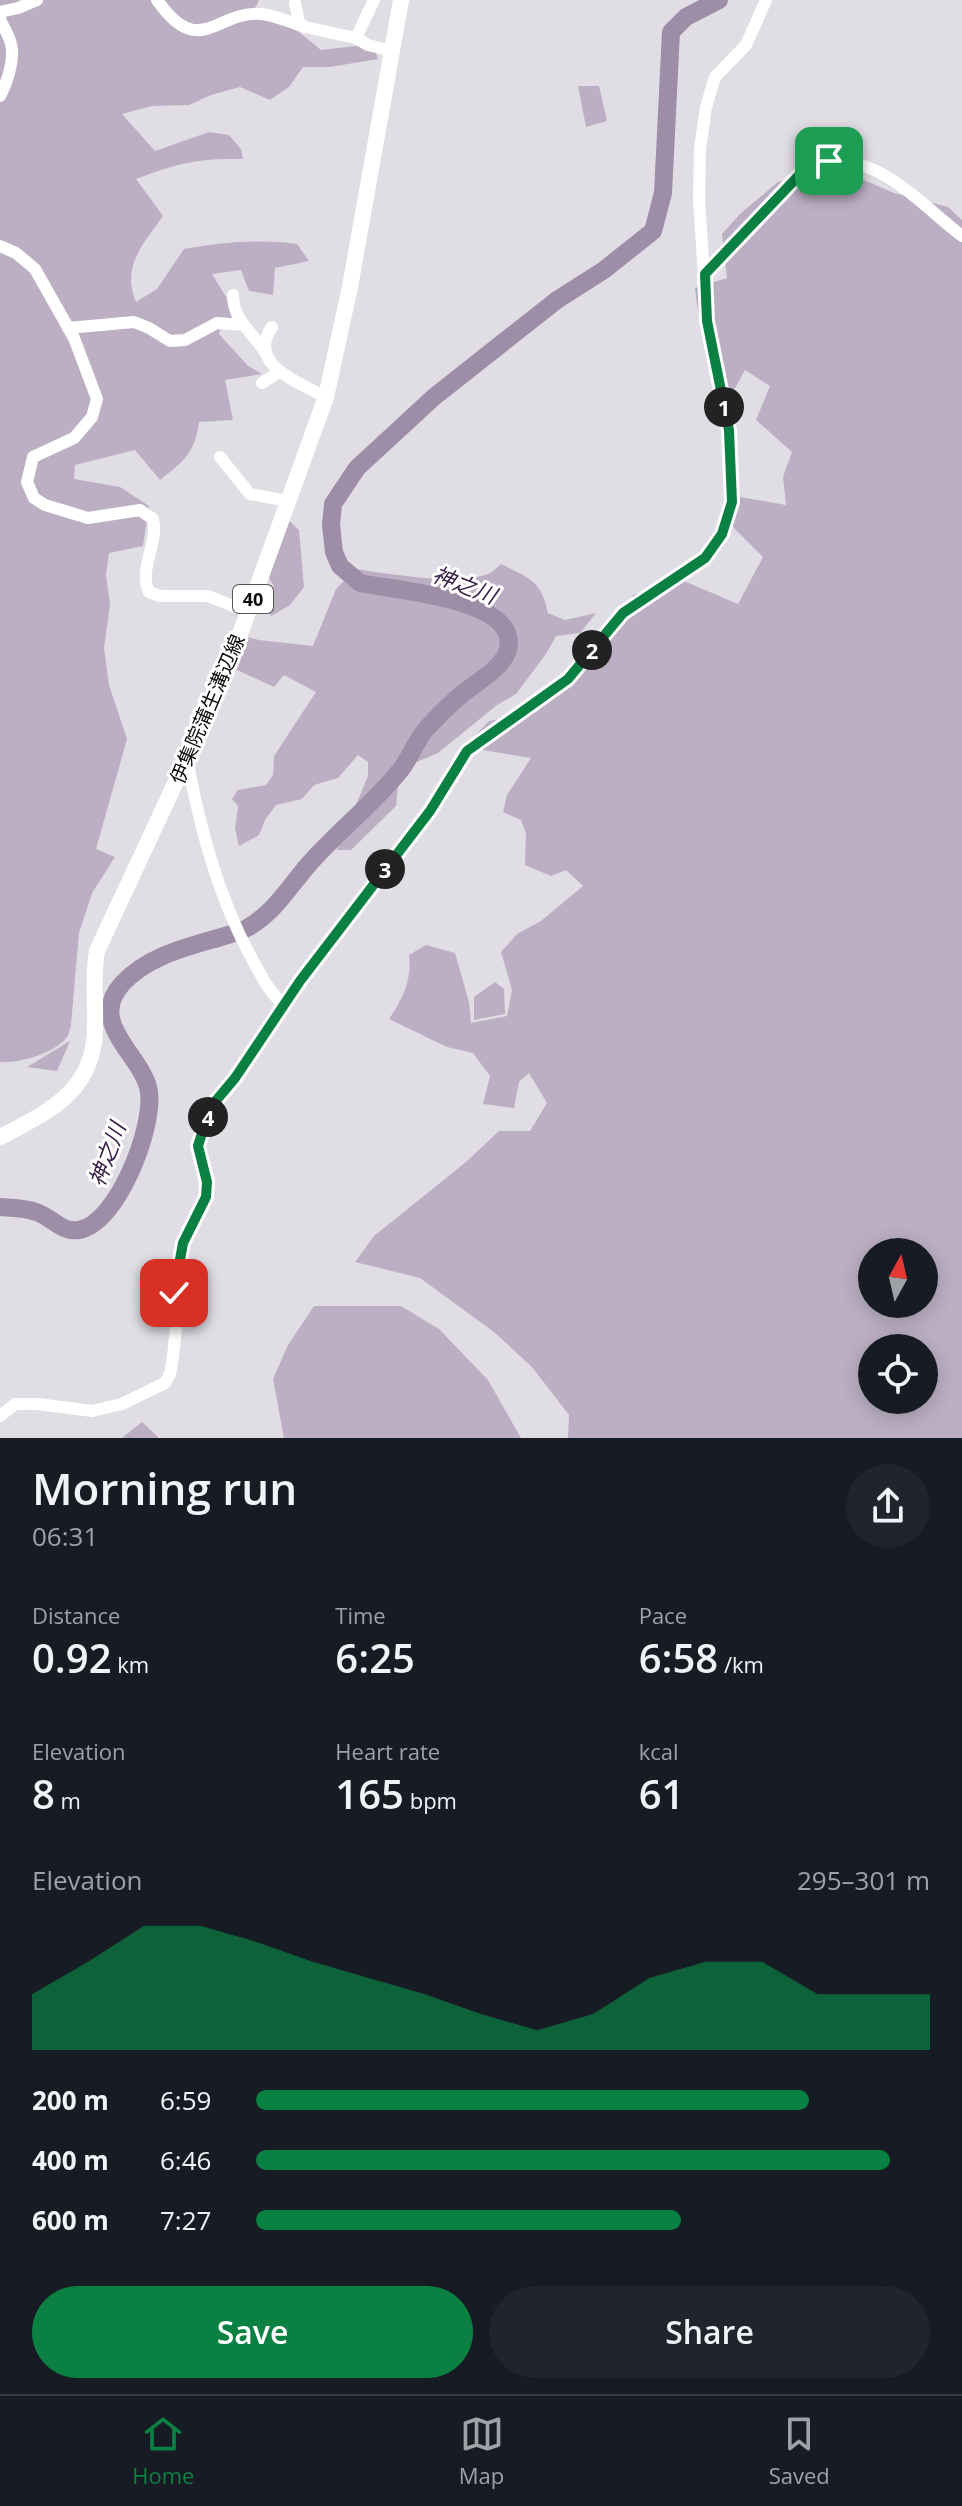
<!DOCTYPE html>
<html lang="en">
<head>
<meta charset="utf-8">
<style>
	:root { --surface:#171b24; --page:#20242c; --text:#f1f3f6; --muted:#9ea1a6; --line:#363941; --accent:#0b8043 }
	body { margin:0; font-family:"Open Sans","Noto Sans JP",sans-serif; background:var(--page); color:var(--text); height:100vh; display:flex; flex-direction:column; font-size:30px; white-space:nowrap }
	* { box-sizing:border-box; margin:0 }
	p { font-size:26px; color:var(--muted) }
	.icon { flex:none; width:44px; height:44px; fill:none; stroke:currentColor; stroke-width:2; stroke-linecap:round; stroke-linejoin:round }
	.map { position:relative; height:1438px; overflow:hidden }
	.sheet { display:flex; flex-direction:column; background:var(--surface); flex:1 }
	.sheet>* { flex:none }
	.needle { width:52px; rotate:8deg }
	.fabs { position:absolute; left:858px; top:1238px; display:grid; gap:16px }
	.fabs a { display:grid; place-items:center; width:80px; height:80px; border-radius:50%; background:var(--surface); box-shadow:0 4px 20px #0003; font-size:40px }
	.pin { position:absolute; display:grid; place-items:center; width:68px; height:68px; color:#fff; margin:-34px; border-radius:16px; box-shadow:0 4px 12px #0006 }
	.km { position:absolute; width:40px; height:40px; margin:-20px; border-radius:50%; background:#222; color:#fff; font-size:22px; line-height:40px; text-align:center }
	.round { display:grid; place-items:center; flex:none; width:84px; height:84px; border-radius:42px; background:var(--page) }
	.summary { display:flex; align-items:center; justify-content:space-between; height:136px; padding:0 32px }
	h1 { font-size:44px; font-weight:600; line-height:60px }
	.stats { display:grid; grid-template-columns:repeat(3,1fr); gap:12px; height:136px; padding:8px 32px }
	.stats div { display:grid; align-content:center }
	.stats b { font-size:40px; font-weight:600 }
	.stats small { font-size:22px; font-weight:400 }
	.stats p { font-size:22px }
	.chart { height:224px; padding:16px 32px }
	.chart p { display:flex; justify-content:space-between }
	.chart svg { width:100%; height:144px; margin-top:8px; fill:var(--accent); opacity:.7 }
	.action { display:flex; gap:16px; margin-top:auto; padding:16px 32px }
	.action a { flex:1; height:92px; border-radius:48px; background:var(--accent); color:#fff; font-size:32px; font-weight:600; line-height:92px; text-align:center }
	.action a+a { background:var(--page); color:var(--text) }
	ul { padding:0 32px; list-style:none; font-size:26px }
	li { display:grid; grid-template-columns:128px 96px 1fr; align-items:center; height:60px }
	li i { height:20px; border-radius:10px; background:var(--accent) }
	.tab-bar { display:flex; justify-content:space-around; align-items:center; height:112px; border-top:2px solid var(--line); background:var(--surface); font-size:22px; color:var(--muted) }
	.tab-bar a { display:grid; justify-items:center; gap:4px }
	.tab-bar .active { color:var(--accent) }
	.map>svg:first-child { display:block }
	.green { fill:#bcafc4; fill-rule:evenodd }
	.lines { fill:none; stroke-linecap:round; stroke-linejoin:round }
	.river { stroke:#9d8da7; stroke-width:18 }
	.minor { stroke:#fff; stroke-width:12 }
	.major { stroke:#fff; stroke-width:16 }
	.route-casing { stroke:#fff; stroke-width:16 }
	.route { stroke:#0b8043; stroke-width:10 }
	.labels { text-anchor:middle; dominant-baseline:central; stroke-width:6; stroke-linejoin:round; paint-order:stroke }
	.shield { fill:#fff; stroke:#555456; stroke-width:2 }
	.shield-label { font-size:18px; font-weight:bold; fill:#0c0b0d }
	.street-label { font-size:20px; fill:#0c0b0d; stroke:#fff }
	.water-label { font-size:22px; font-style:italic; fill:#392147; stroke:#fff }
</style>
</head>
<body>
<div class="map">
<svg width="962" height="1438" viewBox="0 0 962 1438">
	<rect width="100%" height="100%" fill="#e1dde4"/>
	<g class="green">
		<path d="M0,0H259L253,13L289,24L321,50L373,44L378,59L330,67H303L289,87L270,100L240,87L211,95L189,105L152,106L122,114L155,151L209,132L229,135L241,149L243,159C198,158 178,163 136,179L163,216C143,244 121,267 136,302L157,289L184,249C223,242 258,239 297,244L309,261L275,268L273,295L249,291L241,270L212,274L242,323H222L219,334L248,366L262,374L225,380L233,420L199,422C195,453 184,461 160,480L135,450L75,465L74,479L120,487L149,506L143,546L109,553L106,575L110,605L104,648L109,685L127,739L96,849L115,857L92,893L79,933L71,1025C70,1029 69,1034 67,1037C55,1053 18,1064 0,1062Z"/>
		<path d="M578,86H599L607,121L586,127Z"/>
		<path d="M827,172L864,180L894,193L948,207L962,220V1438H568L569,1415L532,1367L494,1332L420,1278L355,1262L374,1236L466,1162L499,1131H530L547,1103L529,1073L519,1082L514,1108L483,1104L490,1076L473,1053L447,1047L389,1019C403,998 412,980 409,955L426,945L455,953L469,1002L471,1023L507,1016L512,990L501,952L517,934L541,921L583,886L566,870L551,876L525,865L526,833L521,820L503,812L507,795L531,758L464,747L489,721L536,712L557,696L588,660L633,595L677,578L738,604L763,557L729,523L740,497L786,505L783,477L792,452L756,420L770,386L745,370L733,392C706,364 699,325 695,288L727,278L722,234L740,214L778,182ZM872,1252H924V1304H872ZM872,1348H924V1400H872Z"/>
		<path d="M279,511L299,530L304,587L290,605L271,616L266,610L274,586L259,563Z"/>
		<path d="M501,564C530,579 541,580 548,613L565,620L596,613L580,633L556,636L546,654L516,694L497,705L438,753L412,764L398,787L396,806L351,850H337L368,776V762L358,755L338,778L314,785L302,799L276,805L265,820L259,835L239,846L235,829L238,806L232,799L238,790L266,785L273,775L274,756L316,692L284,675L274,687L224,664L234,634L259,640L313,646L336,589L356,569C388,574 455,585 485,575C491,574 496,568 501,564Z"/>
		<path d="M495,982L504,989L505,1014L474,1020V997Z"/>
		<path d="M70,1041L57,1071L27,1067Z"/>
		<path d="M314,1306H401L439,1329L488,1380L521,1438H284L273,1379L288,1345Z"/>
		<path d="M142,1422L159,1438H122Z"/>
	</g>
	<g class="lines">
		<path class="river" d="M0,1207C11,1208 25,1208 36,1212C52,1217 61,1233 79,1230C118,1223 154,1127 149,1092C144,1056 86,1024 122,984C147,957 183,948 218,938C227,935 238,933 247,928C274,913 289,887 309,864C337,832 371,806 398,773C410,760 415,741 427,728C438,716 450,704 462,694C480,679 520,660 506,631C489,597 394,590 360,583L340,566L334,552L331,525L333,504L357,468L434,397L557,300L604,270L653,231L663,193L671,32L686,17L719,0"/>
		<g class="minor">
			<path d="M157,0C200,61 215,10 262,14C277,16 292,23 305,27"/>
			<path d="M374,0L356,38L368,45L392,51"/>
			<path d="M295,3L299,22L305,27L356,38"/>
			<path d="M0,12L18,8L37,0"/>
			<path d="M0,19C3,27 9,35 11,44C15,59 7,83 0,96"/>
			<path d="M0,246L16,253L35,269L74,338L97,399L92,417L74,438L33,457L27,482L34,498L45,505L88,518L140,510L153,519C159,543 138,569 149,592L160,596H208L248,612"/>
			<path d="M705,274L806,168C869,141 917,202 962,236"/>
			<path d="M233,295C233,321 252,331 265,352"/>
			<path d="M272,327C246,365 300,383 326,397"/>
			<path d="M68,328L134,322L149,328L170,341L185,340L217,323L244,325"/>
			<path d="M262,383L279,372"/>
			<path d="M220,457L250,494L288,501"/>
			<path d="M187,759C200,828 218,897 252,959C262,977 269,992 284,1005"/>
			<path d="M0,1416L15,1404H38L92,1411L122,1404L165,1383L170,1374L173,1356L176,1328L174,1293L178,1261L183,1243L206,1197L207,1182L198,1146L214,1103L235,1078L300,981L430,811L467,751L568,679L623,613L705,558L722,534L732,502L729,430L707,321L699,200L700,149L706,107L715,77L746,45L766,0"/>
		</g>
		<path class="major" d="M0,1137C50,1111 95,1091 95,1026C96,999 92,978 97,951L208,713L231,659L326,397L350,287L401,0"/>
	</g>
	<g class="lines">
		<g class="route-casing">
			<path id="route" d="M174,1293L183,1243L206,1197L207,1182L198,1146L202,1133L214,1103L235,1078L300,981L430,811L467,751L568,679L623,613L705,558L722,534L732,502L729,430L707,321L705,274L806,168L829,161"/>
		</g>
		<use href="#route" class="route"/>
	</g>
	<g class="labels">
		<rect class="shield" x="233" y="585" width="40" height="28" rx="6"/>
		<g class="shield-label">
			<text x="253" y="599">40</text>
		</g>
		<g class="street-label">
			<text transform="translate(207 709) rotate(-67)">伊集院蒲生溝辺線</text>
		</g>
		<g class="water-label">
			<text transform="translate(465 584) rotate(21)">神之川</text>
			<text transform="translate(106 1154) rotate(-70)">神之川</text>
		</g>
	</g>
</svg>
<div class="fabs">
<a><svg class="needle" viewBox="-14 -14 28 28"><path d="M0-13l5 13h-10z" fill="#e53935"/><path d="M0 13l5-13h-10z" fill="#9ea1a6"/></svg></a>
<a><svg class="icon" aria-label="locate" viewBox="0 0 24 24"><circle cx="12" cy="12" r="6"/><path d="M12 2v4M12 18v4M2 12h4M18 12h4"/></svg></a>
</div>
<div class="pin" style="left:829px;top:161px;background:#1e9e55"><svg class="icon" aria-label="arrive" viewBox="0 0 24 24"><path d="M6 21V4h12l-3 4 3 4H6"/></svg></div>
<div class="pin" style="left:174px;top:1293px;background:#d93025"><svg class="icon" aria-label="check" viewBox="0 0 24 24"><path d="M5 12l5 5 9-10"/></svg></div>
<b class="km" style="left:724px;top:407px">1</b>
<b class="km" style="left:592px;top:650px">2</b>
<b class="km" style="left:385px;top:869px">3</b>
<b class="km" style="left:208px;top:1117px">4</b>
</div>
<section class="sheet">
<div class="summary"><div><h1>Morning run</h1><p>06:31</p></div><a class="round"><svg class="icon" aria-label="share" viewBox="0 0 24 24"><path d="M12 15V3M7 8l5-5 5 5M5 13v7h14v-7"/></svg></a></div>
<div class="stats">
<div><p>Distance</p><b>0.92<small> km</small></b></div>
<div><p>Time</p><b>6:25</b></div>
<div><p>Pace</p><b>6:58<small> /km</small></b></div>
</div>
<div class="stats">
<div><p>Elevation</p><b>8<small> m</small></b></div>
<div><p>Heart rate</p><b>165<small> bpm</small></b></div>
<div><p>kcal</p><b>61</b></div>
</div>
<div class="chart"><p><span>Elevation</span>295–301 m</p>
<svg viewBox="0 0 160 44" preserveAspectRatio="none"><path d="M0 44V27L10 17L20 6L30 6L40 11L50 17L60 22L70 27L80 33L90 38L100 33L110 22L120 17L130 17L140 27L150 27L160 27V44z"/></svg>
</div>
<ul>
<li><b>200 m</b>6:59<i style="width:82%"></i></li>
<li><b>400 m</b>6:46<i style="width:94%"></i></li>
<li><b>600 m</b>7:27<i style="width:63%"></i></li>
</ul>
<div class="action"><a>Save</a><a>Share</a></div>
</section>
<nav class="tab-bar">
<a class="active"><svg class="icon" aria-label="home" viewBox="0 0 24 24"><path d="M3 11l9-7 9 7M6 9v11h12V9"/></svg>Home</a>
<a><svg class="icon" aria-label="map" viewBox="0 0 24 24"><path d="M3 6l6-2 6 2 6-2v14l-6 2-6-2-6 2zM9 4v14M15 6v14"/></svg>Map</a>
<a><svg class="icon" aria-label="saved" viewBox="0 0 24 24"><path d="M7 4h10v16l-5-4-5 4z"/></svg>Saved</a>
</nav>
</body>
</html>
